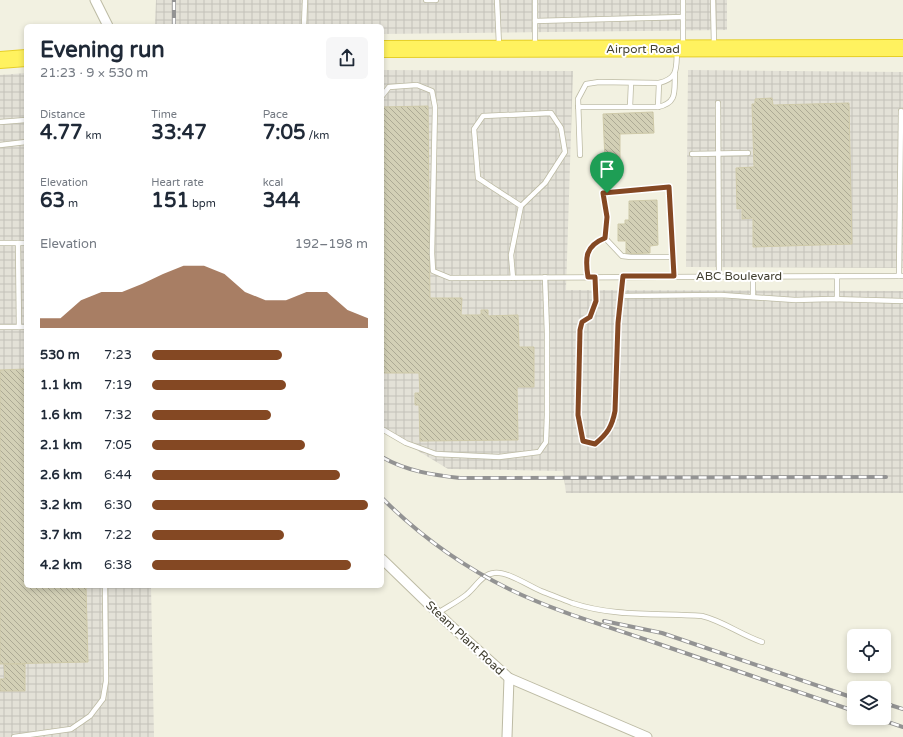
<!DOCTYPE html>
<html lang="en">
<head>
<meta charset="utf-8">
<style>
	:root { --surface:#fff; --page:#f6f6f7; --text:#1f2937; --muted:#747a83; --accent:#844823 }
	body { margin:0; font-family:"Varela Round",sans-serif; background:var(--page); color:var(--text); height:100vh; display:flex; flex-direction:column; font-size:15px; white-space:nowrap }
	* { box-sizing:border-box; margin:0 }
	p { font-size:13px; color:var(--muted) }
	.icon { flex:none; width:22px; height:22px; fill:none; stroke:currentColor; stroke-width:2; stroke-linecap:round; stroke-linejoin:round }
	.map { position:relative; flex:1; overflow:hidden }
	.sheet { position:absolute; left:24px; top:24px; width:360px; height:564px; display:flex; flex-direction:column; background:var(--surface); border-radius:6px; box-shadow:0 2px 6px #0003 }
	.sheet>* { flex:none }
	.controls { position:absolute; left:847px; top:629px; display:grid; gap:8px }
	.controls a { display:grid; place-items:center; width:44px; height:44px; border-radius:6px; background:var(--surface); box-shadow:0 2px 6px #0003; font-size:20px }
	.pin { position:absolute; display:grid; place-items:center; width:34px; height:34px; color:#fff; margin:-41px -17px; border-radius:50% 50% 50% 0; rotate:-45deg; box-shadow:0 0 4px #0007 }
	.pin .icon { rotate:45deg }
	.round { display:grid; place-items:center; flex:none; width:42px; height:42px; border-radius:6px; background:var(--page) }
	.summary { display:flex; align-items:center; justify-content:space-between; height:68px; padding:0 16px }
	h1 { font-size:22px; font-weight:800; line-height:30px }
	.metrics { display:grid; grid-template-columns:repeat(3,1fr); gap:6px; height:68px; padding:4px 16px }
	.metrics div { display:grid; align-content:center }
	.metrics b { font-size:20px; font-weight:800 }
	.metrics small { font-size:11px; font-weight:400 }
	.metrics p { font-size:11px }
	.chart { height:112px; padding:8px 16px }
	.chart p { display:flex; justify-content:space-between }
	.chart svg { width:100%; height:72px; margin-top:4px; fill:var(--accent); opacity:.7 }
	ul { padding:0 16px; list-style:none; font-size:13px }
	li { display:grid; grid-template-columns:64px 48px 1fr; align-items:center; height:30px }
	li i { height:10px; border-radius:5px; background:var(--accent) }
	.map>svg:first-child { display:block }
	.industrial { fill:url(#industrial-grid) }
	.building { fill:url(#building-back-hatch); stroke:#cfcaa9 }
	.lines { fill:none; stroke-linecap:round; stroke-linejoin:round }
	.lane-casing { stroke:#bdbba4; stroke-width:6 }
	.street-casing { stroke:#bdbba4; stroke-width:11 }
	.highway-casing { stroke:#e6cf28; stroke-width:18 }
	.lane { stroke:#fff; stroke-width:4.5 }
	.street { stroke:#fff; stroke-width:9 }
	.highway { stroke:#fff25f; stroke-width:16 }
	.rail-casing { stroke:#939393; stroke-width:4 }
	.rail { stroke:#fff; stroke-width:2.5; stroke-dasharray:8; stroke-linecap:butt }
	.route-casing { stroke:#fff; stroke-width:8 }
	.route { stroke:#844823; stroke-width:5 }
	.labels { text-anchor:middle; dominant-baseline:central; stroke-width:4; stroke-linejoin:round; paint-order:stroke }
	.street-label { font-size:12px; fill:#434132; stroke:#fff }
</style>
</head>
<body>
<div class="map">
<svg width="903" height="737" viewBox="0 0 903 737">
	<defs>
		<pattern id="industrial-grid" width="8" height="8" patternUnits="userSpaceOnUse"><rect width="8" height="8" fill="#e3e1d7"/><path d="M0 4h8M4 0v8" fill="none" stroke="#c4c2b9"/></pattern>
		<pattern id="building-back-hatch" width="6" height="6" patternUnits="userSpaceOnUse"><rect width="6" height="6" fill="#d3d0b6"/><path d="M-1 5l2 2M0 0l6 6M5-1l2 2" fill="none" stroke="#adaa95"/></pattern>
	</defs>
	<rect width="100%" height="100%" fill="#f2f1e1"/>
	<g class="industrial">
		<path d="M156,0H727V30L382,34V26H155Z"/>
		<path d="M382,70L573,71L566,290L903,291V493H566L563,471L448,469L382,429Z"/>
		<path d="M688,70L903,72V268L686,267Z"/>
		<path d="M26,73V586H151L154,737H0V75Z"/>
	</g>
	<g class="building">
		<path d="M772,98L773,105L849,103L852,244L753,247V218L742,219V208L737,209L736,168L754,167L752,104H755V99Z"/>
		<path d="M428,106L430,298H462L461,315H481V310H488V316L518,315L519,347H534V387H517L518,440L420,441L419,405H415V393H420L419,373H382V107Z"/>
		<path d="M653,112L654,133L620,134V160L605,161L603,114Z"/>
		<path d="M657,200L658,245L650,246V253L626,254V241H618V224H625V220H629V201Z"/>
		<path d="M26,369V586H86L88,662L0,664V370Z"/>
		<path d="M4,664H25V691H0V679H5Z"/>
	</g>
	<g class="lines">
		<g class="lane-casing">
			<g id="lane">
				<path d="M426,0H436"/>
				<path d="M497,0L499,45"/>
				<path d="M535,0V46"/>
				<path d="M683,0V45"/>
				<path d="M713,0L714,45"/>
				<path d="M535,21L683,17"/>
				<path d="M304,26L305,0"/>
				<path d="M382,96L389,87L417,85L432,91L435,107L432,253L433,271L450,278L903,276"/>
				<path d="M718,103L719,276"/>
				<path d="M578,107H658C678,103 674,91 675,73"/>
				<path d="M630,107L631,83"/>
				<path d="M658,107L659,83"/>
				<path d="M0,122L26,120"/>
				<path d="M0,145L26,142"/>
				<path d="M692,154L748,153"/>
				<path d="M580,155L578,99L586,84L599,82L659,83C679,78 676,68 677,50"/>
				<path d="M605,238L622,256L631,257H673"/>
				<path d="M0,243H26"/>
				<path d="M18,243L19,327"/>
				<path d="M899,276L901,111"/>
				<path d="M588,277C585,258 585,246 605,238L607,217L603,193L669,187L674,276"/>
				<path d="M595,277L596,301L590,317L582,322L580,330L578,415L583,441L595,445C607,434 612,427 615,411L618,323L623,276"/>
				<path d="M513,278L511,255L521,206L545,183L565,152L561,128L551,113L483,116L474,129L478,178L521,206"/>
				<path d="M621,296L721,295L795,300L831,299L903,301"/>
				<path d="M753,297V276"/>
				<path d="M837,299V276"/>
				<path d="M0,327H26"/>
				<path d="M382,429L406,443L436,454L499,457L539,452L546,442L547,415V333L545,277"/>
				<path d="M438,613C447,607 457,602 466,595C475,588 482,574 494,573C507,571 529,586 541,591C551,595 562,599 572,603C614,617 658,613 702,616C723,621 741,635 762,642"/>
				<path d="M14,737L71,729L90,716L103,699L106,681L105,586"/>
			</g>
		</g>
		<g class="street-casing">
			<g id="street">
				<path d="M95,0L108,26"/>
				<path d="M382,559L448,623L509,678L647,737"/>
				<path d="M507,737L509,678"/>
			</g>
		</g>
		<g class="highway-casing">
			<g id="highway">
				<path d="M382,49L903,48"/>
				<path d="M0,60L26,58"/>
			</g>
		</g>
		<use href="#lane" class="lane"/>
		<use href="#street" class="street"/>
		<use href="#highway" class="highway"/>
		<g class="rail-casing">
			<g id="rail">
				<path d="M174,26V0"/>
				<path d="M382,457C406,471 433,475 460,478L886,477"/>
				<path d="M382,498C419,535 462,566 509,589C556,612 607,626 656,643C722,666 788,688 854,711"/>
				<path d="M604,621L662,633L854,698"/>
				<path d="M884,703L903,709"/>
				<path d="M876,718L903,727"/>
			</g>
		</g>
		<use href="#rail" class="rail"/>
	</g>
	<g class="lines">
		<g class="route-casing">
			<path id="route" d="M669,187L674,276H623L618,323L615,411C612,427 607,434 595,444L583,441L578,415L580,330L582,322L590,317L596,301L595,277H588C585,258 585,246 605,238L607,217L603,193Z"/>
		</g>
		<use href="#route" class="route"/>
	</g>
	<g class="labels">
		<g class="street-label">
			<text x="643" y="49">Airport Road</text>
			<text x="739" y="276">ABC Boulevard</text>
			<text transform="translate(465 638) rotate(43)">Steam Plant Road</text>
		</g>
	</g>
</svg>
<div class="controls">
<a><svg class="icon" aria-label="locate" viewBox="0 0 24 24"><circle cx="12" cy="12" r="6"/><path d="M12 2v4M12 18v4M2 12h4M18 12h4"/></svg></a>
<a><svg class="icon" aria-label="layers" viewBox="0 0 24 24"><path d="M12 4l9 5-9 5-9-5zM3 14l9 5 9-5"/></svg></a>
</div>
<div class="pin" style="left:607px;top:193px;background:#1e9e55"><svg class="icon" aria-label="arrive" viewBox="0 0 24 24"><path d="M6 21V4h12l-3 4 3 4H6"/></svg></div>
<section class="sheet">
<div class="summary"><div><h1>Evening run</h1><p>21:23 · 9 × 530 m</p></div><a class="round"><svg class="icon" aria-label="share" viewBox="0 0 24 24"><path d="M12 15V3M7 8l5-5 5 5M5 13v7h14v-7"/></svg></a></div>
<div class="metrics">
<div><p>Distance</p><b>4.77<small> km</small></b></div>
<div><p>Time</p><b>33:47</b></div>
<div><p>Pace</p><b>7:05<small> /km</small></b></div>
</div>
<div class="metrics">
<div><p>Elevation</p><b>63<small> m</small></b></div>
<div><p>Heart rate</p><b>151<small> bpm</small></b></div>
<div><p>kcal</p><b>344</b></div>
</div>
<div class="chart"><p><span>Elevation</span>192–198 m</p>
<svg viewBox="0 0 160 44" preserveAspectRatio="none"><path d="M0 44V38L10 38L20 27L30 22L40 22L50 17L60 11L70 6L80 6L90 11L100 22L110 27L120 27L130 22L140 22L150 33L160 38V44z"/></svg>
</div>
<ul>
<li><b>530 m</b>7:23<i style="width:60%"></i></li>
<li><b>1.1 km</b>7:19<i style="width:62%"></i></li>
<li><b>1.6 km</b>7:32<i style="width:55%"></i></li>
<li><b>2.1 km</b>7:05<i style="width:71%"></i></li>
<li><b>2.6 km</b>6:44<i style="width:87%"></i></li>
<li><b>3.2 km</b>6:30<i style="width:100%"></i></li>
<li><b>3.7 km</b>7:22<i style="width:61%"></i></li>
<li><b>4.2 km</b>6:38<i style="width:92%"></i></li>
</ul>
</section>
</div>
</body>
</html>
